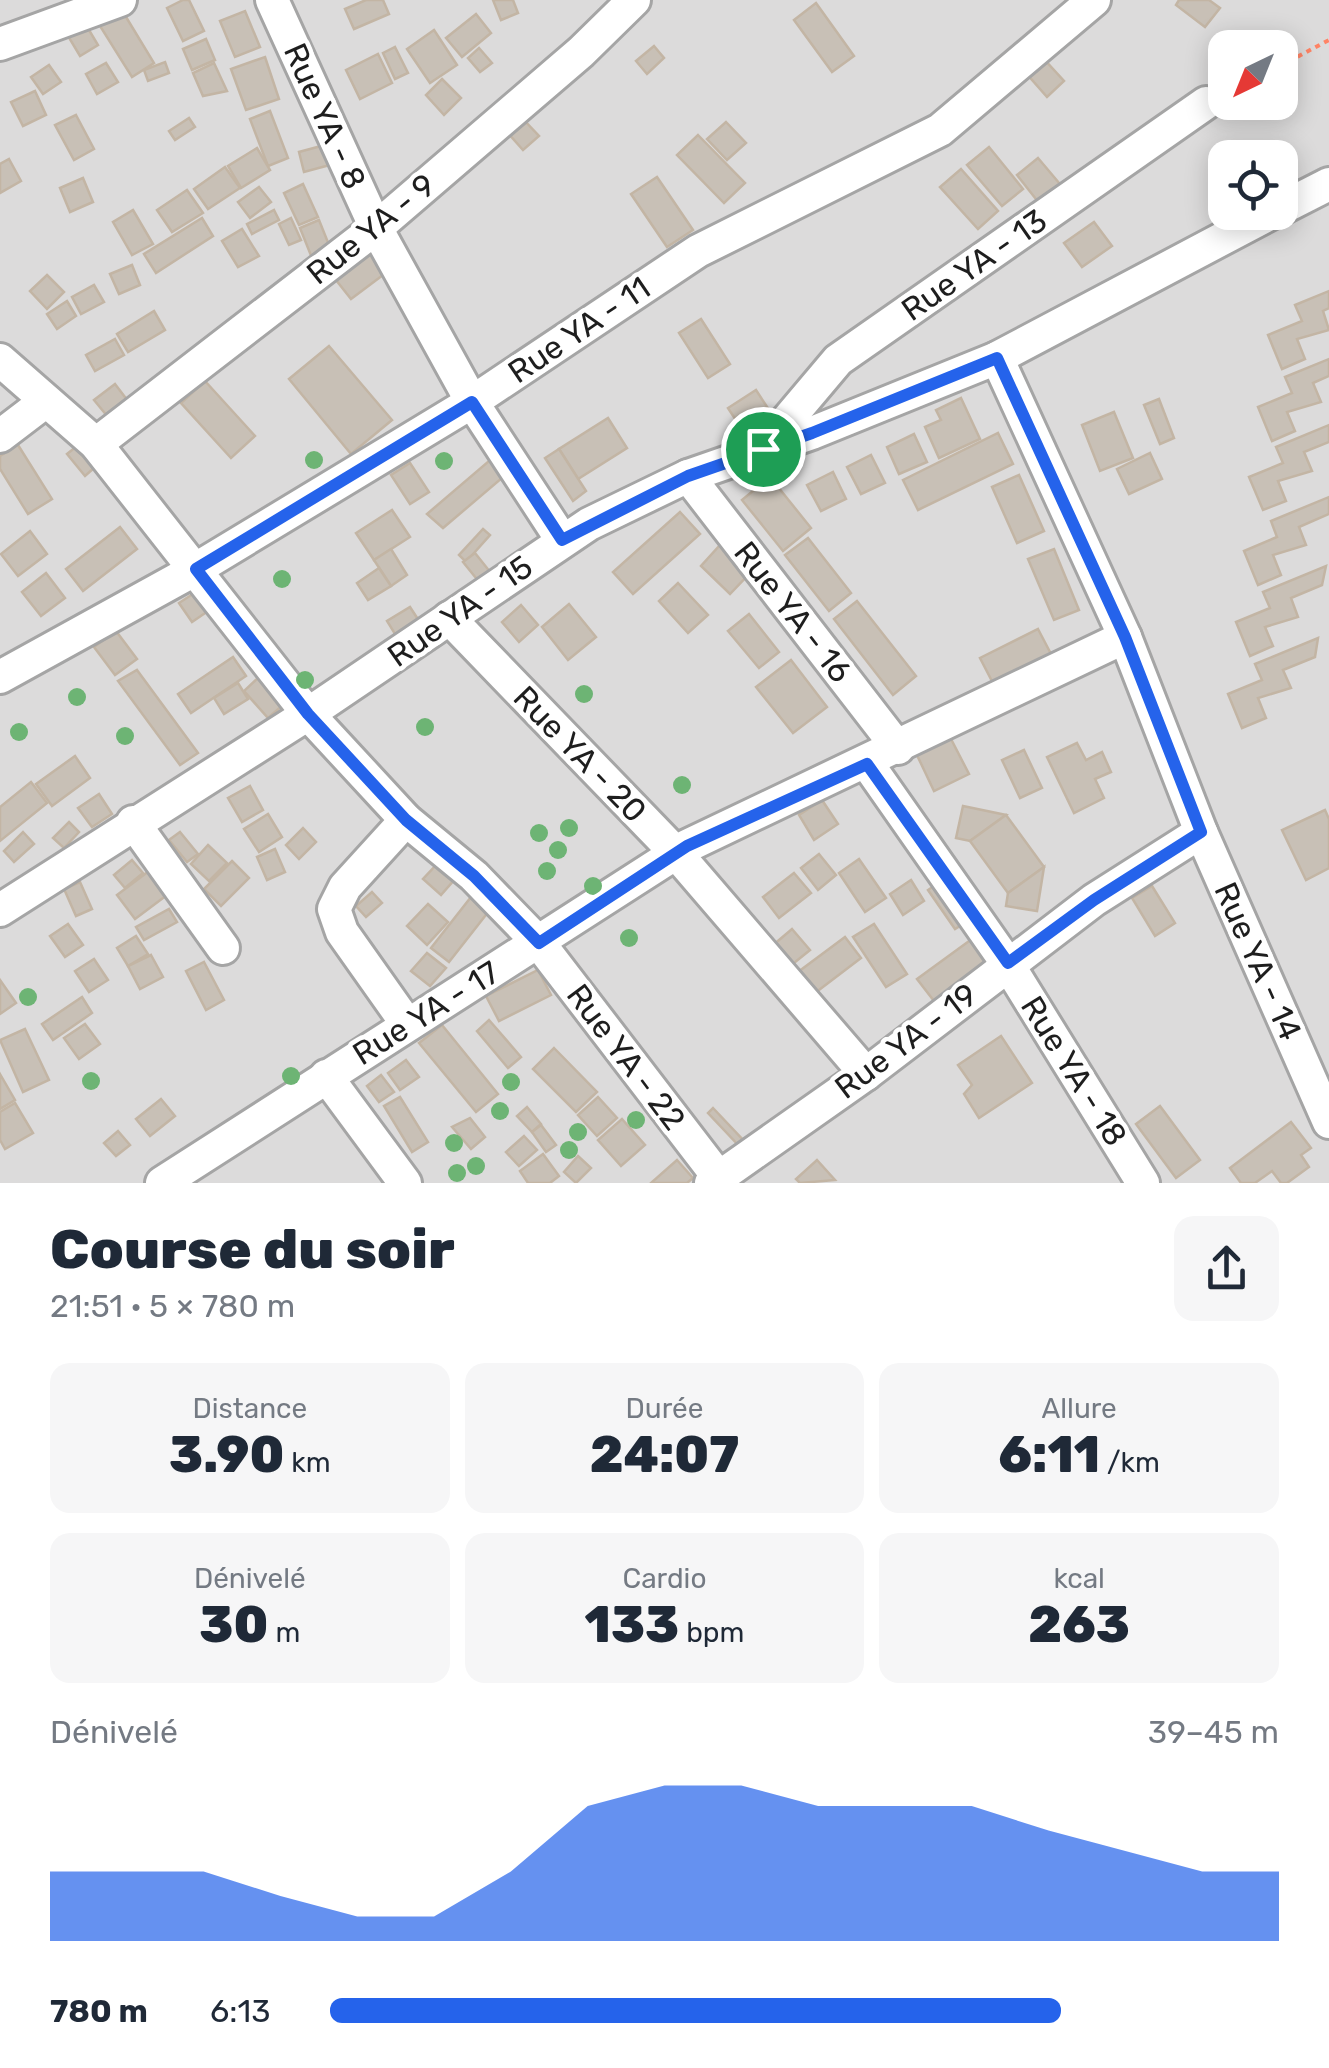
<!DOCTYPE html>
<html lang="fr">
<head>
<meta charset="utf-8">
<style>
	:root { --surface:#fff; --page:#f6f6f7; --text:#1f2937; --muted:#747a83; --accent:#2563eb }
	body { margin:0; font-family:Rubik,sans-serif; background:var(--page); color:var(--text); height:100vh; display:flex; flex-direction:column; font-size:38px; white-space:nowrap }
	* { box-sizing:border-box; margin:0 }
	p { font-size:32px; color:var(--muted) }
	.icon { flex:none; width:55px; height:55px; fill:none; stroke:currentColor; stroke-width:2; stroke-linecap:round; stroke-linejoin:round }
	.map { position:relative; height:1183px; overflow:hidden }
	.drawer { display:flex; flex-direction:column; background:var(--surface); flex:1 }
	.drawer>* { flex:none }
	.needle { width:65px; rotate:223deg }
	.fabs { position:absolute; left:1208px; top:30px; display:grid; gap:20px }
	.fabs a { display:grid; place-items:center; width:90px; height:90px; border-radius:20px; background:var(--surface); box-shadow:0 5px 25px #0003; font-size:50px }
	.pin { position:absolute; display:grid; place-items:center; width:85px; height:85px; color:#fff; margin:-42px; border:5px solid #fff; border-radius:50%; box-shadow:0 2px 10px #0007 }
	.round { display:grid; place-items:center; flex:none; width:105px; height:105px; border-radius:20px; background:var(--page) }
	.headline { display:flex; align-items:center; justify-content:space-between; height:170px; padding:0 50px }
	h1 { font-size:55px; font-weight:800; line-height:75px }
	.metrics { display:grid; grid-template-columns:repeat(3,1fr); gap:15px; height:170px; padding:10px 50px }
	.metrics div { display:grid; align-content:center; border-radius:20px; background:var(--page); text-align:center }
	.metrics b { font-size:50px; font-weight:800 }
	.metrics small { font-size:28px; font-weight:400 }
	.metrics p { font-size:28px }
	.chart { height:280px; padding:20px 50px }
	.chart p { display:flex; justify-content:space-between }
	.chart svg { width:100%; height:180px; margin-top:10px; fill:var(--accent); opacity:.7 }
	ul { padding:0 50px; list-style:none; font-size:32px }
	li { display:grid; grid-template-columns:160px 120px 1fr; align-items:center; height:75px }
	li i { height:25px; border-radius:12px; background:var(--accent) }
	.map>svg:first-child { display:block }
	.residential { fill:#dcdbdb; fill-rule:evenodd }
	.building { fill:#c8c0b6; stroke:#c3b5a4; stroke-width:2.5 }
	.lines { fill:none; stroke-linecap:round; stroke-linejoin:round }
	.minor-casing { stroke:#a5a5a5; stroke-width:38 }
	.path { stroke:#ff8465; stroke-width:4; stroke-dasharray:5 5; stroke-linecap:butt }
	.minor { stroke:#fff; stroke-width:32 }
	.tree { fill:#6db474 }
	.route-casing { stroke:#fff; stroke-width:20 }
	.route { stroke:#2563eb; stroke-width:12 }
	.labels { text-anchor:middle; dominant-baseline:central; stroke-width:9; stroke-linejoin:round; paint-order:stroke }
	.street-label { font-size:32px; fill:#1e1e1e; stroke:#fff }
</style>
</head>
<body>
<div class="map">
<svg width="1329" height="1183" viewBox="0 0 1329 1183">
	<rect width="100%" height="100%" fill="#f0ede3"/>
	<path class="residential" d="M0,0H1329V1183H0ZM1225,48H1280V102H1225ZM1225,158H1280V212H1225Z"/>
	<g class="building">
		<path d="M183,0H189L204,31L183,41L167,8Z"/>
		<path d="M366,0H383L389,14L354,29L345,9Z"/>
		<path d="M493,0H513L518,13L501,20Z"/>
		<path d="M1179,0H1209L1220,8L1205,27L1176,5Z"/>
		<path d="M816,3L854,56L832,72L794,20Z"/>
		<path d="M245,11L260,47L235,57L220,21Z"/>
		<path d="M123,12L154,63L132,77L100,26Z"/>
		<path d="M476,14L491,33L462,57L446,38Z"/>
		<path d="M86,25L98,45L80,56L68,36Z"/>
		<path d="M434,30L457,65L430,83L407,49Z"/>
		<path d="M206,39L215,60L192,70L183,49Z"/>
		<path d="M654,46L664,58L647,74L636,61Z"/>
		<path d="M395,47L408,73L395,79L383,53Z"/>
		<path d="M479,48L492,63L480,72L468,58Z"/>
		<path d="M378,54L392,83L360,99L346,70Z"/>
		<path d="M265,57L279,99L246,110L231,69Z"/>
		<path d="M1043,58L1064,81L1047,97L1026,73Z"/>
		<path d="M165,62L169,73L148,81L144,70Z"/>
		<path d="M106,63L118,82L97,94L86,74Z"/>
		<path d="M214,63L227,91L203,96L193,73Z"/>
		<path d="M49,65L61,82L43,94L31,77Z"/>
		<path d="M442,79L461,98L444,115L426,95Z"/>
		<path d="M35,91L46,115L23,126L11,102Z"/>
		<path d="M270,111L288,158L268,166L250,119Z"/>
		<path d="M76,115L94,149L74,160L55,125Z"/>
		<path d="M189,118L195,127L175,140L169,131Z"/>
		<path d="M523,119L539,136L523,150L508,133Z"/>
		<path d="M726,122L746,143L727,160L707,139Z"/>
		<path d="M698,135L745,183L724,203L677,155Z"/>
		<path d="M332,143L337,163L304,172L299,152Z"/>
		<path d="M989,147L1023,189L1002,206L967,165Z"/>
		<path d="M257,148L270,170L241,188L228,166Z"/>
		<path d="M1038,158L1065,190L1043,208L1017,175Z"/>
		<path d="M9,159L21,181L0,193V164Z"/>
		<path d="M225,167L240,188L208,209L194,189Z"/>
		<path d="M961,169L998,211L978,229L940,187Z"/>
		<path d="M657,177L693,230L667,247L631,194Z"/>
		<path d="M83,178L93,202L70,212L60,188Z"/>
		<path d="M303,184L318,217L299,225L284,193Z"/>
		<path d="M259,187L271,202L250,218L238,202Z"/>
		<path d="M187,190L203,213L172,232L157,210Z"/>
		<path d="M133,210L153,244L132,255L113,222Z"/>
		<path d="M274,210L279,220L252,234L247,224Z"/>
		<path d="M202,218L213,236L156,273L144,254Z"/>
		<path d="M291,218L301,240L289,245L279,224Z"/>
		<path d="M319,220L331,250L312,258L300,228Z"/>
		<path d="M1094,222L1112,246L1082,267L1064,243Z"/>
		<path d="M242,229L259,256L238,267L222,241Z"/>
		<path d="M369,248L387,272L351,299L332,275Z"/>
		<path d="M132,265L140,285L119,294L110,274Z"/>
		<path d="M47,275L64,292L47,309L30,291Z"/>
		<path d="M94,285L104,302L81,314L72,297Z"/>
		<path d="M1329,291V308L1323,311L1329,330L1297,339L1305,359L1282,369L1268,335L1302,321L1295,305Z"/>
		<path d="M67,301L76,316L57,329L47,314Z"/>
		<path d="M154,311L165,330L128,352L117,334Z"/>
		<path d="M701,319L730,364L708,378L679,333Z"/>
		<path d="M115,339L124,355L95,371L86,355Z"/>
		<path d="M329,346L392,420L351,454L289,379Z"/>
		<path d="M1329,359V376L1313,383L1321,402L1287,412L1295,431L1272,441L1258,407L1292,393L1285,377Z"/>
		<path d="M205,381L255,436L231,458L181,403Z"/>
		<path d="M115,384L128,401L108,417L94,400Z"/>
		<path d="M756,390L775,419L747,437L728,408Z"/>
		<path d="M961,398L980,439L939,458L925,427L941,420L936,410Z"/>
		<path d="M1159,399L1174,438L1160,444L1144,405Z"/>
		<path d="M1114,412L1133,458L1100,471L1082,425Z"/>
		<path d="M608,418L627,448L578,479L559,449Z"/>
		<path d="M1329,425V442L1304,452L1312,471L1278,481L1286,501L1263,510L1249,477L1283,463L1276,447Z"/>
		<path d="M998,433L1013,464L918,510L903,480Z"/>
		<path d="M914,434L927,462L899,474L887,447Z"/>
		<path d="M18,445L52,499L28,514L0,469V456Z"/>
		<path d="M77,446L94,468L85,476L67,454Z"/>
		<path d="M503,449L515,467L443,528L427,514Z"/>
		<path d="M559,449L586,491L573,501L545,458Z"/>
		<path d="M1150,453L1162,479L1129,494L1117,469Z"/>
		<path d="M871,455L885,483L861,494L847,467Z"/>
		<path d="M410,463L429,492L410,504L391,475Z"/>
		<path d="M833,472L846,499L821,511L807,485Z"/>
		<path d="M1019,475L1044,531L1017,543L992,487Z"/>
		<path d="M770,477L811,528L783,551L742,500Z"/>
		<path d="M1329,497V514L1299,527L1306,545L1273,555L1281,575L1258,585L1244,551L1277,537L1271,521Z"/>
		<path d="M392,510L410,537L374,560L356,533Z"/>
		<path d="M680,512L700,534L633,594L613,572Z"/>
		<path d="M120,527L137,549L83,591L66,569Z"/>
		<path d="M483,529L490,535L466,562L459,555Z"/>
		<path d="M30,531L47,554L18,576L1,554Z"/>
		<path d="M808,538L851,593L829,611L785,555Z"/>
		<path d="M720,545L750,573L730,594L701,566Z"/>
		<path d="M391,549L407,575L391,586L374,560Z"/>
		<path d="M1054,549L1079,610L1054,620L1028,559Z"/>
		<path d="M475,553L491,573L480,583L463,562Z"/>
		<path d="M1326,566L1322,585L1291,598L1298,617L1265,627L1273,646L1250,656L1236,622L1270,608L1263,592Z"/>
		<path d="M379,568L391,586L368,600L357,583Z"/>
		<path d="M46,573L65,598L41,616L22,592Z"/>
		<path d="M678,583L708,615L688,633L659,601Z"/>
		<path d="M202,588L214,607L192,622L179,603Z"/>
		<path d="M857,601L916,676L893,695L834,619Z"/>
		<path d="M569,604L596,637L568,660L542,627Z"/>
		<path d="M521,605L538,625L519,642L502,622Z"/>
		<path d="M410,607L423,627L400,642L387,621Z"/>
		<path d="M749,614L779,652L759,668L728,631Z"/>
		<path d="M1038,629L1051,654L993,683L980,658Z"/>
		<path d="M116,631L137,659L115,675L94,647Z"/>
		<path d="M1318,638L1315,657L1283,670L1291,688L1258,698L1266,718L1242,728L1228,694L1262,680L1255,664Z"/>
		<path d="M233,657L246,676L191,713L178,694Z"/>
		<path d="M791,660L827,707L793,733L756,687Z"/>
		<path d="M137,670L198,753L180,765L118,681Z"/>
		<path d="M259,677L283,705L268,718L244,691Z"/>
		<path d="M238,683L248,699L224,714L214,698Z"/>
		<path d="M950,737L969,774L934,791L916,753Z"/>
		<path d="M1077,743L1086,760L1102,752L1111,772L1095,779L1104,798L1074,813L1047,757Z"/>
		<path d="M1024,750L1042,788L1020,798L1002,760Z"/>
		<path d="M75,756L90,778L52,806L36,784Z"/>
		<path d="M31,782L47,803L0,841V807Z"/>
		<path d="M250,786L263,810L242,822L228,798Z"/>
		<path d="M99,794L112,814L92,827L78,808Z"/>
		<path d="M822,800L838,824L814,840L799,815Z"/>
		<path d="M963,806L1006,815L970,841L956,838Z"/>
		<path d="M1325,810L1329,819V868L1306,880L1282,830Z"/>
		<path d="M268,814L282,837L259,852L244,829Z"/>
		<path d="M1006,815L1044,867L1008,893L970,841Z"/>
		<path d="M69,822L79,832L64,848L53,838Z"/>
		<path d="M303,828L316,842L299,859L286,845Z"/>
		<path d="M23,832L34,844L14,862L4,851Z"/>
		<path d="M180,832L198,854L187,862L169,840Z"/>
		<path d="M208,845L227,863L209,881L191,864Z"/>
		<path d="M275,849L285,872L267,880L257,857Z"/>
		<path d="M819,854L836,875L818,890L801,868Z"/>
		<path d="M859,859L886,898L865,912L839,873Z"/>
		<path d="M132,860L143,873L125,888L114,875Z"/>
		<path d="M232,861L249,878L221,906L204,889Z"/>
		<path d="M438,863L455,879L441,895L423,879Z"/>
		<path d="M1044,867L1037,911L1006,906L1008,893Z"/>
		<path d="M153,868L171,892L135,919L117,895Z"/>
		<path d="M794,873L811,893L779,918L763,897Z"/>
		<path d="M911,880L924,901L903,915L890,894Z"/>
		<path d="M80,882L92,909L76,916L64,889Z"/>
		<path d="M940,882L968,921L955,929L928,890Z"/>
		<path d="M1152,886L1175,923L1155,936L1132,898Z"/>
		<path d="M372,892L382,903L366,917L356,906Z"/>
		<path d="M471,897L489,911L449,962L431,948Z"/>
		<path d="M428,904L448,922L427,945L407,926Z"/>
		<path d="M169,909L177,922L144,940L136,927Z"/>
		<path d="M68,924L83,945L65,957L50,936Z"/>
		<path d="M874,924L907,974L886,987L853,937Z"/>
		<path d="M792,929L810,950L789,967L772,946Z"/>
		<path d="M136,936L148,954L128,966L117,948Z"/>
		<path d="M976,936L992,958L934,1001L917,979Z"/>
		<path d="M845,937L861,958L815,993L798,972Z"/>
		<path d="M427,953L446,968L430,986L411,971Z"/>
		<path d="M151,955L163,977L140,989L128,966Z"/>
		<path d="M94,959L108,980L89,992L75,971Z"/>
		<path d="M204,962L224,1000L206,1010L186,971Z"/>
		<path d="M538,970L551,995L499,1021L486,996Z"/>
		<path d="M0,980L16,1003L0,1014Z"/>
		<path d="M82,997L92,1013L53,1040L42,1024Z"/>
		<path d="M489,1020L521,1057L508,1068L477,1031Z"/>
		<path d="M85,1024L100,1044L79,1059L64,1038Z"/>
		<path d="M442,1025L498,1094L476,1112L419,1043Z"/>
		<path d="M25,1029L49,1080L23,1092L0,1040Z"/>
		<path d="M1001,1036L1032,1083L979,1118L964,1094L972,1085L958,1065Z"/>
		<path d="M554,1048L597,1092L576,1112L533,1069Z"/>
		<path d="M406,1060L419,1077L400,1090L388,1073Z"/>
		<path d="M0,1074L15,1100L0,1109Z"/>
		<path d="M381,1075L394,1092L379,1102L367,1086Z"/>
		<path d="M400,1097L428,1142L412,1152L384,1106Z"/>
		<path d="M598,1097L617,1118L597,1136L578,1115Z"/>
		<path d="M161,1099L175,1116L150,1136L136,1119Z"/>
		<path d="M15,1103L33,1133L5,1149L0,1140V1112Z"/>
		<path d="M1160,1106L1200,1160L1176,1178L1136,1124Z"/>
		<path d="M527,1107L541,1124L532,1132L517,1116Z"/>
		<path d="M713,1108L746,1143L741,1148L708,1113Z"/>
		<path d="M470,1118L485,1137L471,1149L452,1127Z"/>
		<path d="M622,1119L645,1145L621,1166L598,1140Z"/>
		<path d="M1291,1122L1311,1148L1301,1155L1309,1167L1287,1183H1281L1272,1171L1255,1183H1241L1230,1168Z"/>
		<path d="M541,1125L556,1145L546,1152L532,1132Z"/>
		<path d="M118,1131L130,1145L116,1156L104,1143Z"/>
		<path d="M524,1136L537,1150L519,1166L506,1152Z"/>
		<path d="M543,1154L559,1176L550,1183H528L520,1171Z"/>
		<path d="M578,1156L591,1168L576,1183L564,1172Z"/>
		<path d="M677,1160L693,1178L687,1183H651Z"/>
		<path d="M817,1160L835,1180L800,1183L796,1179Z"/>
	</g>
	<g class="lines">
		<g class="minor-casing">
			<g id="minor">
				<path d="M272,0L376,228L472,402L562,540"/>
				<path d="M0,44L120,0"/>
				<path d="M1280,209L1329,184"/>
				<path d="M997,358L1125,637L1201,832L1329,1122"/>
				<path d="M0,360L96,444L308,714L406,820L474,876L539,943L723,1183"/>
				<path d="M0,436L46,401"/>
				<path d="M96,444L376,228L581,52L634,0"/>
				<path d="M763,449L838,360L1206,103"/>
				<path d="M688,476L898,748"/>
				<path d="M449,618L676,853L866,1074"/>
				<path d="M0,677L196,569L472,402L698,251L940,130L1094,0"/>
				<path d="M867,763L1007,963L1143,1183"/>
				<path d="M406,820L345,887L334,909L342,932L407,1024"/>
				<path d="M133,822L223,948"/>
				<path d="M0,910L308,714L589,524L688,476L812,433L997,358L1273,212"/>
				<path d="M326,1076L405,1183"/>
				<path d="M162,1183L687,846L1125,637"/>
				<path d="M711,1183L866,1074L1094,900L1201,832"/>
			</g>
		</g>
		<path class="path" d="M1280,66L1329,40"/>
		<use href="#minor" class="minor"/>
	</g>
	<g class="tree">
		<circle cx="314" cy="460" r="9"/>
		<circle cx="444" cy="461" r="9"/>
		<circle cx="282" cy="579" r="9"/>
		<circle cx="305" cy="680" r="9"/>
		<circle cx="584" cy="694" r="9"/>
		<circle cx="77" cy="697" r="9"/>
		<circle cx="425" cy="727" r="9"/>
		<circle cx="19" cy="732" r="9"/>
		<circle cx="125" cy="736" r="9"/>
		<circle cx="682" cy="785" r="9"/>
		<circle cx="569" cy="828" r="9"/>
		<circle cx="539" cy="833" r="9"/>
		<circle cx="558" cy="850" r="9"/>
		<circle cx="547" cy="871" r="9"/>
		<circle cx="593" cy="886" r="9"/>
		<circle cx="629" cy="938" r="9"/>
		<circle cx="28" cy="997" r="9"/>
		<circle cx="291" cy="1076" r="9"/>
		<circle cx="91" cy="1081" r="9"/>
		<circle cx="511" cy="1082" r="9"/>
		<circle cx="500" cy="1111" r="9"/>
		<circle cx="636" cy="1120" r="9"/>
		<circle cx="578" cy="1132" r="9"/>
		<circle cx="454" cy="1143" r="9"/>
		<circle cx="569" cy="1150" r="9"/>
		<circle cx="476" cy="1166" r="9"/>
		<circle cx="457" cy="1173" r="9"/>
	</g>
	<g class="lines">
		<g class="route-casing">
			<path id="route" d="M997,358L1125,637L1201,832L1094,900L1008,963L867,764L687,846L539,943L474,876L406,820L308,714L196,569L472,402L562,540L688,476L812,433Z"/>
		</g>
		<use href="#route" class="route"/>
	</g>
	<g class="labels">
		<g class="street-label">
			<text transform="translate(325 116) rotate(66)">Rue YA - 8</text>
			<text transform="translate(371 229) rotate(-39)">Rue YA - 9</text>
			<text transform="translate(974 265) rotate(-35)">Rue YA - 13</text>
			<text transform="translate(579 330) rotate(-34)">Rue YA - 11</text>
			<text transform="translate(460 611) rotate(-35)">Rue YA - 15</text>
			<text transform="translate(793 612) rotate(52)">Rue YA - 16</text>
			<text transform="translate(580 754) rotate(46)">Rue YA - 20</text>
			<text transform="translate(1258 961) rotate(66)">Rue YA - 14</text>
			<text transform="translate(426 1013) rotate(-32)">Rue YA - 17</text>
			<text transform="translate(906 1041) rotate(-37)">Rue YA - 19</text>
			<text transform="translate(626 1057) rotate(53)">Rue YA - 22</text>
			<text transform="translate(1074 1071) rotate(58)">Rue YA - 18</text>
		</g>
	</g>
</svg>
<div class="fabs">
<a><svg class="needle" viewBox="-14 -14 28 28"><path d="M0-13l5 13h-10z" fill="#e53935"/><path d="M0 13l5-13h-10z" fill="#747a83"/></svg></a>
<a><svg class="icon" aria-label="locate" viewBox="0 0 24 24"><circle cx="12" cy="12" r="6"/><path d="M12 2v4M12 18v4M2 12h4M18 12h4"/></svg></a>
</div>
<div class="pin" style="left:763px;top:449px;background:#1e9e55"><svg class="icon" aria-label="arrive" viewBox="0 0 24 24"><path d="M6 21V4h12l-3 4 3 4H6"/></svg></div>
</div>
<section class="drawer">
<div class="headline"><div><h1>Course du soir</h1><p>21:51 · 5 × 780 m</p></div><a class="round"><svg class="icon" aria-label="share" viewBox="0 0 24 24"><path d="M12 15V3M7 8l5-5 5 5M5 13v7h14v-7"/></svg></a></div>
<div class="metrics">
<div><p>Distance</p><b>3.90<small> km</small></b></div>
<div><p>Durée</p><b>24:07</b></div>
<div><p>Allure</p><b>6:11<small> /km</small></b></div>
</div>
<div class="metrics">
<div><p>Dénivelé</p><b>30<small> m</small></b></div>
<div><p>Cardio</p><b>133<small> bpm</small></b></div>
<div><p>kcal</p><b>263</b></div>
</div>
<div class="chart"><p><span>Dénivelé</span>39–45 m</p>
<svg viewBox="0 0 160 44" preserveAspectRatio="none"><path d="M0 44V27L10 27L20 27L30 33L40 38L50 38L60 27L70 11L80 6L90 6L100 11L110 11L120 11L130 17L140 22L150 27L160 27V44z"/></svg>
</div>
<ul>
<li><b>780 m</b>6:13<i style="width:77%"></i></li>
</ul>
</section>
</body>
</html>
